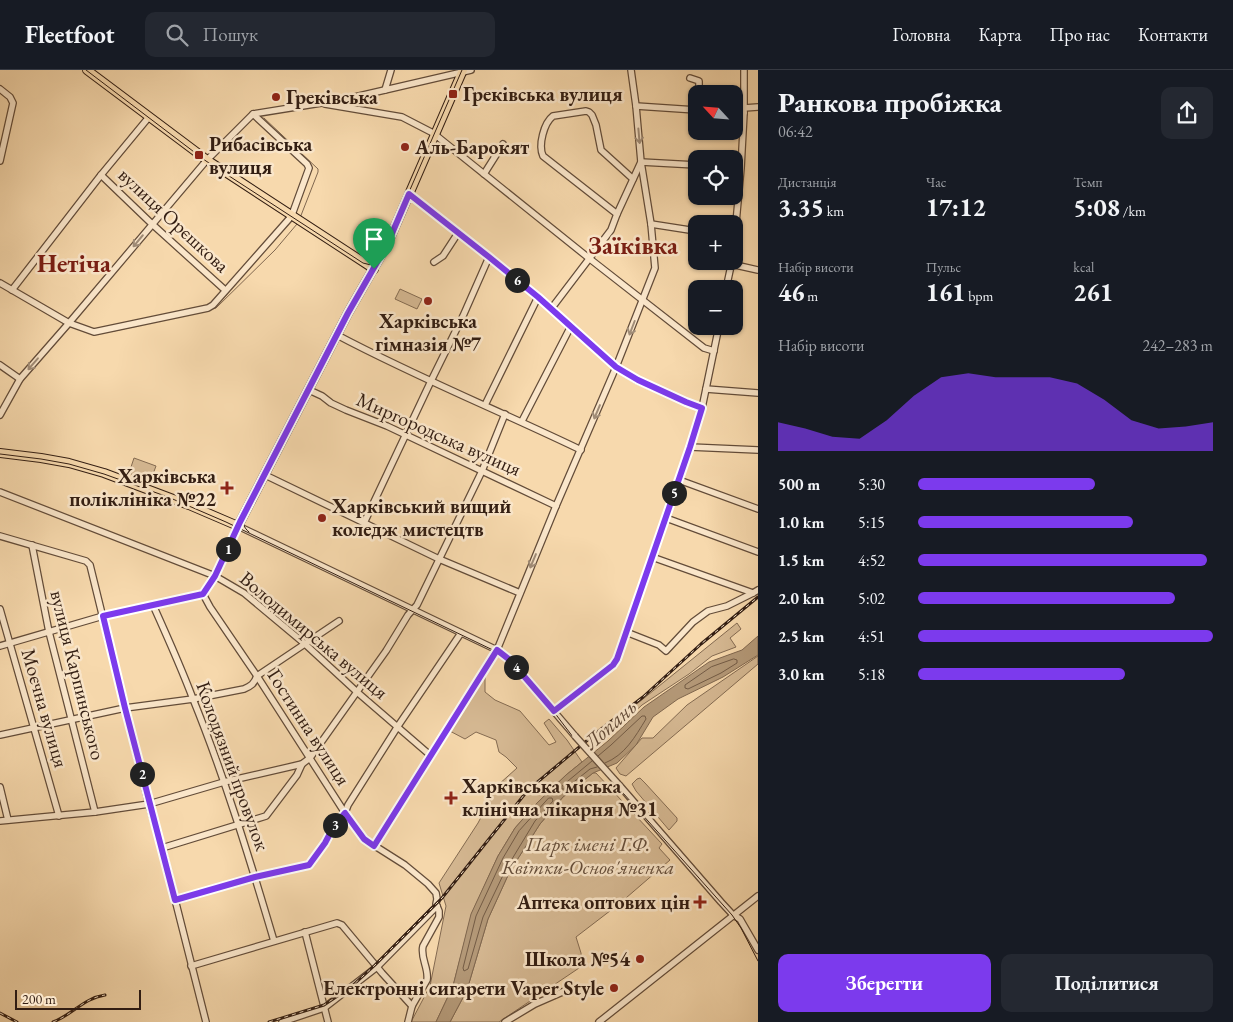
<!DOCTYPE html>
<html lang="uk">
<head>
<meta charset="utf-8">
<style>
	:root { --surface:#171b24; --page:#242831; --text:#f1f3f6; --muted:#9ea1a6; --line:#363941; --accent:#7c3aed }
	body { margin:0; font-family:"EB Garamond",serif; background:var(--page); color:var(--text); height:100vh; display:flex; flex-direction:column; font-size:19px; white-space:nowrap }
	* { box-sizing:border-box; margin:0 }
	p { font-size:16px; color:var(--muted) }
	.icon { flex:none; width:28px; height:28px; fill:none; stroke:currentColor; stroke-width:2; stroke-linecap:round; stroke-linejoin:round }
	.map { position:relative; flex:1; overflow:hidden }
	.side { display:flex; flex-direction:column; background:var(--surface); width:475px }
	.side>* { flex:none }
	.needle { width:32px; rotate:296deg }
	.controls { position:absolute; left:688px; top:15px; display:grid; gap:10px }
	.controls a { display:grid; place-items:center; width:55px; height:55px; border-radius:10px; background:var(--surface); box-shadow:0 1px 4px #0004; font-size:25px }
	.scale { position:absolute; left:15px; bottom:12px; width:126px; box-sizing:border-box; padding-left:5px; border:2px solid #321d12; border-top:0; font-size:14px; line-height:18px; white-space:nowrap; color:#321d12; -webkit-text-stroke:4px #fae6ca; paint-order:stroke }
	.pin { position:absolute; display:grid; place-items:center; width:42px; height:42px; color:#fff; margin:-51px -21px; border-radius:50% 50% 50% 0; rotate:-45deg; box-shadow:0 0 5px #0007 }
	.pin .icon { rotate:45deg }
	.km { position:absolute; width:25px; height:25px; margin:-12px; border-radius:50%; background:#222; color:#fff; font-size:14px; line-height:25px; text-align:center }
	.round { display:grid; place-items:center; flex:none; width:52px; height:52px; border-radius:10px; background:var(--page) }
	.overview { display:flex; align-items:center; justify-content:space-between; height:85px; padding:0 20px }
	h1 { font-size:28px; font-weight:700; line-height:38px }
	.stats { display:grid; grid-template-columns:repeat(3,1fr); gap:8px; height:85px; padding:5px 20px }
	.stats div { display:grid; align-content:center }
	.stats b { font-size:25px; font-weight:700 }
	.stats small { font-size:14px; font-weight:400 }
	.stats p { font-size:14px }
	.chart { height:140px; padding:10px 20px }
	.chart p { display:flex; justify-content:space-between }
	.chart svg { width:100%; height:90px; margin-top:5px; fill:var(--accent); opacity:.7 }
	.cta { display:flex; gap:10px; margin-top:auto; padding:10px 20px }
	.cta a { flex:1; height:58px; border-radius:10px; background:var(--accent); color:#fff; font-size:20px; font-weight:700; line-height:58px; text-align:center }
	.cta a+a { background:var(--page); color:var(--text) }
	ul { padding:0 20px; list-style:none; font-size:16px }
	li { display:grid; grid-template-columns:80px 60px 1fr; align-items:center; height:38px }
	li i { height:12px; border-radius:6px; background:var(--accent) }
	header { display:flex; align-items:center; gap:30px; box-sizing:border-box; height:70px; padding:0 25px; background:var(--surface); border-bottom:1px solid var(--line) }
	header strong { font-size:24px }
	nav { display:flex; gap:28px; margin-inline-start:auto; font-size:18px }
	.search { width:350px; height:45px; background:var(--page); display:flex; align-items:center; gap:12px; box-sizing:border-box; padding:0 18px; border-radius:10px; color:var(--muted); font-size:19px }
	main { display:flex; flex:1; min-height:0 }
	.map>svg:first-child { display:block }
	.green { fill:#d6b993; stroke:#846b52 }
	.water { fill:#b49978; stroke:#80674f }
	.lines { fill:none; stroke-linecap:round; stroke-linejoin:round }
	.shore { stroke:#735b45; stroke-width:1 }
	.stream { stroke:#80674f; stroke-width:1 }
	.minor-casing { stroke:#634c39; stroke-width:8 }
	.major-casing { stroke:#321d12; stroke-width:10 }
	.minor { stroke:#fae6ca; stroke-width:5.5 }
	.major { stroke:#f7d9ad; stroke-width:8 }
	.tram { stroke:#321d12; stroke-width:1 }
	.rail-casing { stroke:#321d12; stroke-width:3 }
	.rail { stroke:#fae6ca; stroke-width:1; stroke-dasharray:4; stroke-linecap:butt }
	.minor-bridge-casing { stroke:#634c39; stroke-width:8; stroke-linecap:butt }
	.minor-bridge { stroke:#fae6ca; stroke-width:5.5 }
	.oneway { stroke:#a08c77 }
	.route-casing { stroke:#fff; stroke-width:10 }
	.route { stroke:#7c3aed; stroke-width:6 }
	.poi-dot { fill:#8f2418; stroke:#fae6ca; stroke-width:2 }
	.labels { text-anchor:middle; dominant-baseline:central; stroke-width:5; stroke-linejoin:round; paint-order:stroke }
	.poi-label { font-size:20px; font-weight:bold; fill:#321d12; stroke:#fae6ca; text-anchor:start }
	.street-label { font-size:20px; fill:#321d12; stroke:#fae6ca }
	.park-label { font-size:20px; font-style:italic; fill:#634c39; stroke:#fae6ca }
	.water-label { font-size:21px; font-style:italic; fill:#604836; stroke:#fae6ca }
	.district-label { font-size:25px; font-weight:bold; fill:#7a1f14; stroke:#fae6ca }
</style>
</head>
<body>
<header>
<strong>Fleetfoot</strong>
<div class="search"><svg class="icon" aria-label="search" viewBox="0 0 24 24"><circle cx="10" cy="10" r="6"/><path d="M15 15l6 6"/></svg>Пошук</div>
<nav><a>Головна</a><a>Карта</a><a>Про нас</a><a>Контакти</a></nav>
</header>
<main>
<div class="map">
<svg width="758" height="952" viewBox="0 0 758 952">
	<rect width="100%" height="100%" fill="#f7d9ad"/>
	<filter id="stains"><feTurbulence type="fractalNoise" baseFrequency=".004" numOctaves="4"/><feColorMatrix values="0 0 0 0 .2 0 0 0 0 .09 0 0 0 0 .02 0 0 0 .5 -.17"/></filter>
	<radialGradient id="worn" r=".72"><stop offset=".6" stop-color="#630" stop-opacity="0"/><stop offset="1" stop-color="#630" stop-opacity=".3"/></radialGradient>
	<g class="green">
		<path d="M400,219L422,229L417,239L395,229Z"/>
		<path d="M134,388L156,396L150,412L129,403Z"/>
		<path d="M737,553L741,559L730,568L736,577L712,586L689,604L642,635L596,678L591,671Z"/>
		<path d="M758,586V594L626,706L620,704L616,698L642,668H653L687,635Z"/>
		<path d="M485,604V622L495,630L520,641L549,675L556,672L544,653L549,649L567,670L582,692L566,705L537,733L515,758L498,786L472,843L453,916L436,952H411L430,916L446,836L439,813L478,753L498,715L517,698L506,687L499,682L496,670L476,662L465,669L446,659L472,619Z"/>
		<path d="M593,703H596L662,774L659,778L670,790L619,834L576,867L581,883L582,896L499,952H450L467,920L488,849L510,801L540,754L563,727Z"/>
		<path d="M640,708L645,713L677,748V751L669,760L636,721L632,714L637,709Z"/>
	</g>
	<path class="water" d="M758,566V585L723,607L678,629L653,647L636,675L617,693L593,703L563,727L540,754L510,801L488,849L467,920L450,952H436L453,916L471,844L498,786L515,758L537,733L566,705L608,671L644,637L709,592L742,580Z"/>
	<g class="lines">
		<g class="shore">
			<path d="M734,589L737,590V593L721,603L688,619L685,618V615L711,597Z"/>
			<path d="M598,686L611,675L642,646H645L646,649C635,667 625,685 605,693"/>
			<path d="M592,691L562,716V719H565L590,699L597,697"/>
			<path d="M549,728H552L553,731L535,751L506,799L483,847L468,899L464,901L463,898L476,846L503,788L519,761Z"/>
		</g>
		<g class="stream">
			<path d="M264,48L318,99V102L300,148"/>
			<path d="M212,239L216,238L275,180L297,154"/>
			<path d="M114,261L142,255"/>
		</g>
		<g class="minor-casing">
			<g id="minor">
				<path d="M690,8L699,11V24"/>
				<path d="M0,19L10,27L13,33L0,91"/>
				<path d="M385,20L391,0"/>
				<path d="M325,34L402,47L433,63L590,189L704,278L714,281"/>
				<path d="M636,36L696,40"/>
				<path d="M744,38L758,37"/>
				<path d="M734,42L744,43"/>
				<path d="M484,104L503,74"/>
				<path d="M101,105L152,154L225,220"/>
				<path d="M409,124L489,187L538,227L616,297L637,310L686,332L702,338"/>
				<path d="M617,144L543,86C538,75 544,53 553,46L586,41L589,42L592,45L596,55L601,80L633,109"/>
				<path d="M651,154L696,161"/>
				<path d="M734,175L741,98L744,43V0"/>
				<path d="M434,192L443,186L458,163"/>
				<path d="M731,194L758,200"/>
				<path d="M0,213L69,253L94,262L208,238L213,235L289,149L293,142L309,98L307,94L253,44"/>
				<path d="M726,219L732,191"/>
				<path d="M12,220L101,105L149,47"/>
				<path d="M551,239L611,160L617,144L641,92L696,95"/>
				<path d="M337,265C416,307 500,341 581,380"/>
				<path d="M0,295L20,309"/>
				<path d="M706,319L758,323"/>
				<path d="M309,320L322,326L331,333L346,340L387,356L556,436"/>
				<path d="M485,335L538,227"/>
				<path d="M0,345L20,309L69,253L206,91L253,44L346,29L471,0"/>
				<path d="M522,351L571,256"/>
				<path d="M690,377L758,380"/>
				<path d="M265,405L439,489L520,523"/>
				<path d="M679,410L758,439"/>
				<path d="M0,422L215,506L244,523L305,574L357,622L430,685"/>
				<path d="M666,448L758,482"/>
				<path d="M364,453L431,311L463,246L489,187"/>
				<path d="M0,466L86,491L90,495L125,638L149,734L162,778L206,952"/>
				<path d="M32,475L49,562L95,742"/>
				<path d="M652,487L753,523"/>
				<path d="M203,524L210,537L257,606L345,743L364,769L405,795L428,814L436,823L437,829L436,834L439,841V847L423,876C420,888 429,898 427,910L412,936L408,952"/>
				<path d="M153,535C167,566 181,597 193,629C225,708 250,790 274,871"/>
				<path d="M0,539L59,746"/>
				<path d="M626,562L659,575L666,581L693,552L708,541L727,536L753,523L758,520"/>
				<path d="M0,576L103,546L203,524L215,506L238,456L497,580L511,591L575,666"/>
				<path d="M554,641L613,595L617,589L690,377L702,338L719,256"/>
				<path d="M0,665L125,638L193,629L244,619C251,616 254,614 257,606L339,551"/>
				<path d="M620,716L721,832L733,845L740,849L758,880"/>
				<path d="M0,717L8,750"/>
				<path d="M0,751L95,742L149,734L224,712L302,694L310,688L386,581L408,545L417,535L482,401L505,344"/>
				<path d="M374,776L497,580L556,436L616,297L655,198L651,154L641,92L636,36L631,0"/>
				<path d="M162,778L266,746L297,705L302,694"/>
				<path d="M175,830L255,807L309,795L325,773L334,756L345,743L348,735L398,656L461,563"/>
				<path d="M305,862L328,952"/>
				<path d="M191,896L337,853L342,855L382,903L412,936"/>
				<path d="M282,952L324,938L377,897L437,836"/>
				<path d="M505,952L535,934L567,920"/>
				<path d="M599,952L758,826"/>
			</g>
		</g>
		<g class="major-casing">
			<g id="major">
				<path d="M87,0L207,90L374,199"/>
				<path d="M0,383L41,388L69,393L104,403L189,435L238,456L348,243L387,175L463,0"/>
			</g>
		</g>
		<use href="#minor" class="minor"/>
		<use href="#major" class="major"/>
		<g class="tram">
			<path d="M86,0L206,91L363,193L371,195L379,191"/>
			<path d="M0,384L41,389L69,394L104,404L168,427L226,452L497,582L510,591L554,642L573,667L732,845L741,858L758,891"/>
			<path d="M249,462C243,457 241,451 244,443L348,243L386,175L462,0"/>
		</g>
		<g class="rail-casing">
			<g id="rail">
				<path d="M0,943L17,952"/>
				<path d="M53,952C72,945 84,928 105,925"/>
				<path d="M269,952L324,935L351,917L375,895L442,828L528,720L596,663L643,627L701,574L758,527"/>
			</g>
		</g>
		<use href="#rail" class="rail"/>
		<g class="minor-bridge-casing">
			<path id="minor-bridge" d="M575,666L620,716"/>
		</g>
		<use href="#minor-bridge" class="minor-bridge"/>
	</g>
	<defs><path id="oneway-shaft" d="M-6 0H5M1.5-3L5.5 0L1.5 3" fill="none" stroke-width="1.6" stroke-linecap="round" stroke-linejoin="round" transform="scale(1.25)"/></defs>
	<g class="oneway">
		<use href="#oneway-shaft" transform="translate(639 66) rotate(85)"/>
		<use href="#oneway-shaft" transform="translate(138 171) rotate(130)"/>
		<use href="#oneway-shaft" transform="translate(632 258) rotate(111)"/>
		<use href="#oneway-shaft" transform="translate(33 294) rotate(131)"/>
		<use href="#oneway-shaft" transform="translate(597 342) rotate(113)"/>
		<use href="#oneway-shaft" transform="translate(533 491) rotate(113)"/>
	</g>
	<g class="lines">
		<g class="route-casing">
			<path id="route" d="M409,124L489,187L538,227L616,297L638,310L686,332L702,338L690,377L617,589L613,595L554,641L510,590L497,580L374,776L364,769L345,743L334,756L325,773L309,795L255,807L175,830L125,638L103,546L203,524L215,506L240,452L348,243L387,175Z"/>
		</g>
		<use href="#route" class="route"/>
	</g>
	<g class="poi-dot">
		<rect x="448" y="19" width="10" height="10" rx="2.5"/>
		<circle cx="276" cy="27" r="5"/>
		<circle cx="405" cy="77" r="5"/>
		<rect x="194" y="80" width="10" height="10" rx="2.5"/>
		<circle cx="428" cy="231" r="5"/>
		<path d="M224.5 410.5h5v5h5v5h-5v5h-5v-5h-5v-5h5z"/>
		<circle cx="322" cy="448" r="5"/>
		<path d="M448.5 720.5h5v5h5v5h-5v5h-5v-5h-5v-5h5z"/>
		<path d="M697.5 824.5h5v5h5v5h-5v5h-5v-5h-5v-5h5z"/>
		<circle cx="640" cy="889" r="5"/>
		<circle cx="614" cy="918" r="5"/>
	</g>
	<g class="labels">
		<g class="poi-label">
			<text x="463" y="24">Греківська вулиця</text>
			<text x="286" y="27">Греківська</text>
			<text x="209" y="74">Рибасівська<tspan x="209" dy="23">вулиця</tspan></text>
			<text x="415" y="77">Аль-Барокят</text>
			<text x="428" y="251" text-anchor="middle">Харківська<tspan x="428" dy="23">гімназія №7</tspan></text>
			<text x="216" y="406" text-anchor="end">Харківська<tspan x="216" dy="23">поліклініка №22</tspan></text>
			<text x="332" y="436">Харківський вищий<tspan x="332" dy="23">коледж мистецтв</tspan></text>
			<text x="462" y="716">Харківська міська<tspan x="462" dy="23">клінічна лікарня №31</tspan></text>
			<text x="690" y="832" text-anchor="end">Аптека оптових цін</text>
			<text x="630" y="889" text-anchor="end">Школа №54</text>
			<text x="604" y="918" text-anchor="end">Електронні сигарети Vaper Style</text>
		</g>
		<g class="street-label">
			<text transform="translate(174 150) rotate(43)">вулиця Орєшкова</text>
			<text transform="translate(439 364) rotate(24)">Миргородська вулиця</text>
			<text transform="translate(314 565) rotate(40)">Володимирська вулиця</text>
			<text transform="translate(78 605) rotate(76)">вулиця Карпинського</text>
			<text transform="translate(45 638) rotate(74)">Моєчна вулиця</text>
			<text transform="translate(309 657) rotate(57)">Гостинна вулиця</text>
			<text transform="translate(233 696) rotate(70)">Колодязний провулок</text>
		</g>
		<g class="park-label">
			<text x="588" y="774">Парк імені Г.Ф.<tspan x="588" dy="23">Квітки-Основ'яненка</tspan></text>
		</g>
		<g class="water-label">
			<text transform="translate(610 654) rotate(-42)">Лопань</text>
		</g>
		<g class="district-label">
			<text x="633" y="175">Заїківка</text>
			<text x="74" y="193">Нетіча</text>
		</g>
	</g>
	<rect width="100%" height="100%" filter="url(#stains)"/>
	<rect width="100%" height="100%" fill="url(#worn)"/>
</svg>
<div class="controls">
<a><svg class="needle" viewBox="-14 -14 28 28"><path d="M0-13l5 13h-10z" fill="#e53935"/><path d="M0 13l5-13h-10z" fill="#9ea1a6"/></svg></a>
<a><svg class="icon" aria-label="locate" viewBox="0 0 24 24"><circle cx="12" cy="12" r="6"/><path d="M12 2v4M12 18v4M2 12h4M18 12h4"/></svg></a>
<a>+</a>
<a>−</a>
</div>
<div class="scale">200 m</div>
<div class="pin" style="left:374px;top:199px;background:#1e9e55"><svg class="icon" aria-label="arrive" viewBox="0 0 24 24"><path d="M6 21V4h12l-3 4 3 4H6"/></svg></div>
<b class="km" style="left:228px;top:479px">1</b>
<b class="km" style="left:142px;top:704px">2</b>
<b class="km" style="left:335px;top:755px">3</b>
<b class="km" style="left:516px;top:597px">4</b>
<b class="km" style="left:674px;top:423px">5</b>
<b class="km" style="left:517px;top:210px">6</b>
</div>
<section class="side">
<div class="overview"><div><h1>Ранкова пробіжка</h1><p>06:42</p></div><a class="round"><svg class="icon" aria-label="share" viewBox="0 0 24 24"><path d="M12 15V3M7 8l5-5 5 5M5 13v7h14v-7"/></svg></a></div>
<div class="stats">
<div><p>Дистанція</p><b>3.35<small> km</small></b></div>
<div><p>Час</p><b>17:12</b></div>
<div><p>Темп</p><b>5:08<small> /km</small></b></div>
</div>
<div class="stats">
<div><p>Набір висоти</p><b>46<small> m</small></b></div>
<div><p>Пульс</p><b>161<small> bpm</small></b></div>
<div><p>kcal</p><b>261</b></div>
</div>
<div class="chart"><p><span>Набір висоти</span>242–283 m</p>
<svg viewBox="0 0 160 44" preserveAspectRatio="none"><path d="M0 44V30L10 33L20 37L30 38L40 29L50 17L60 8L70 6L80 8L90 8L100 8L110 11L120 19L130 29L140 33L150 32L160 30V44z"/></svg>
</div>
<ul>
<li><b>500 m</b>5:30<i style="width:60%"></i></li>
<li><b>1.0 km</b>5:15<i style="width:73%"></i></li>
<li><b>1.5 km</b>4:52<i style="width:98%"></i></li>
<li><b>2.0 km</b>5:02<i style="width:87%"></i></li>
<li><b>2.5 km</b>4:51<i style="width:100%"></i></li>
<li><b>3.0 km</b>5:18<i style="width:70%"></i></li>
</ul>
<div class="cta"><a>Зберегти</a><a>Поділитися</a></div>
</section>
</main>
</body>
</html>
